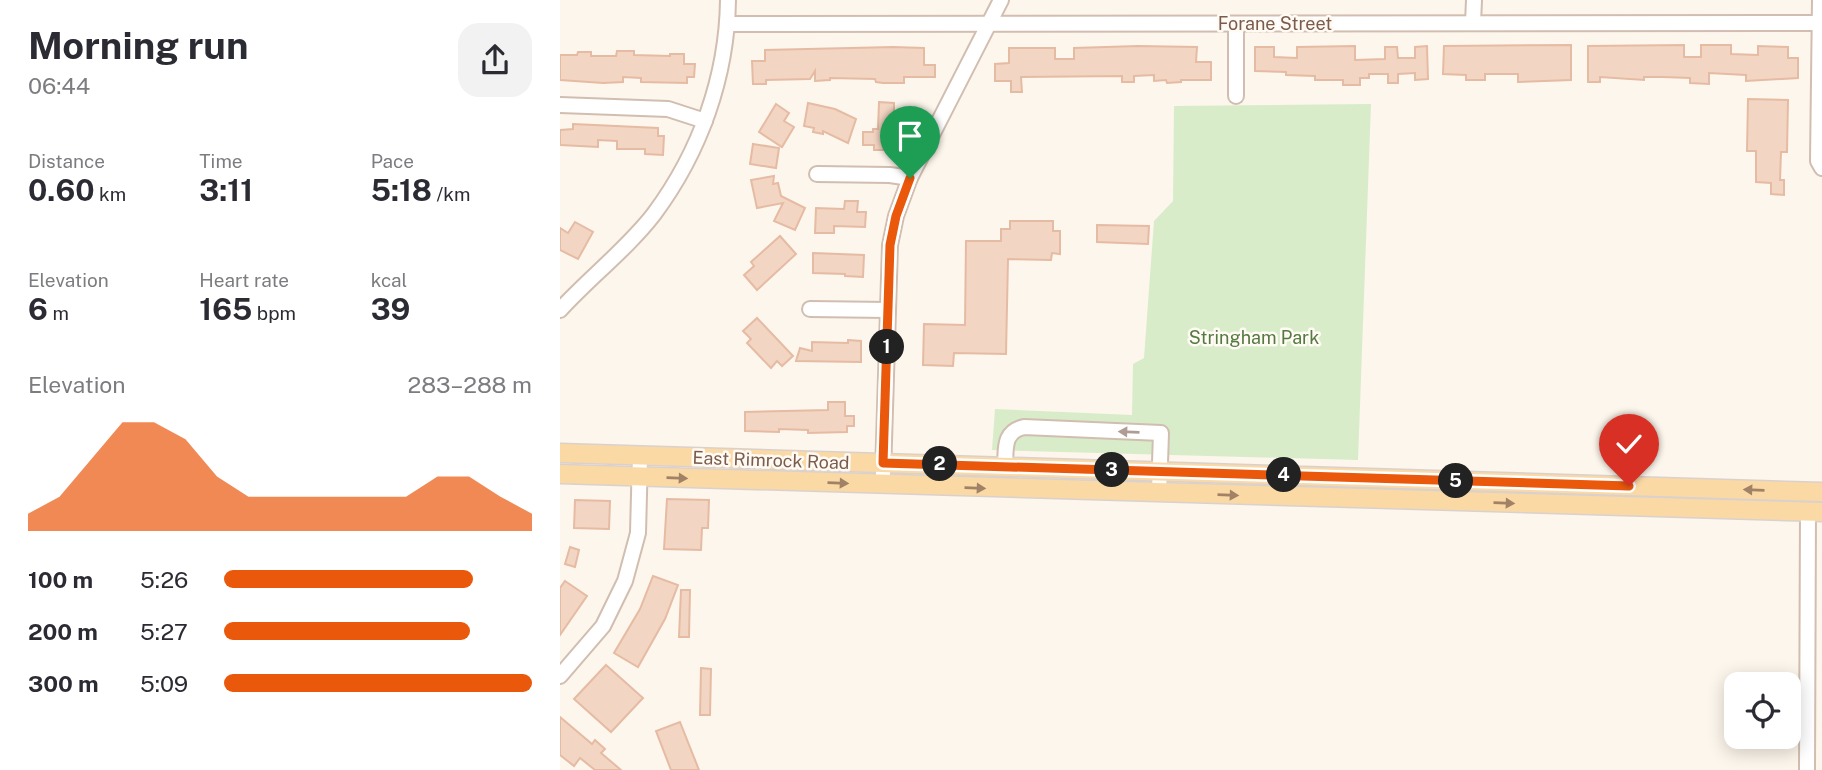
<!DOCTYPE html>
<html lang="en">
<head>
<meta charset="utf-8">
<style>
	:root { --surface:#fff; --page:#f2f2f3; --text:#2b2b33; --muted:#7c7c81; --accent:#ea580c }
	body { margin:0; font-family:"Public Sans",sans-serif; background:var(--page); color:var(--text); height:100vh; display:flex; flex-direction:column; font-size:26px; white-space:nowrap }
	* { box-sizing:border-box; margin:0 }
	p { font-size:23px; color:var(--muted) }
	.icon { flex:none; width:38px; height:38px; fill:none; stroke:currentColor; stroke-width:2; stroke-linecap:round; stroke-linejoin:round }
	.map { position:relative; flex:1; overflow:hidden }
	.side { display:flex; flex-direction:column; background:var(--surface); width:560px }
	.side>* { flex:none }
	.controls { position:absolute; left:1164px; top:672px; display:grid; gap:14px }
	.controls a { display:grid; place-items:center; width:77px; height:77px; border-radius:14px; background:var(--surface); box-shadow:0 4px 18px #0003; font-size:35px }
	.pin { position:absolute; display:grid; place-items:center; width:60px; height:60px; color:#fff; margin:-72px -30px; border-radius:50% 50% 50% 0; rotate:-45deg; box-shadow:0 0 7px #0007 }
	.pin .icon { rotate:45deg }
	.km { position:absolute; width:35px; height:35px; margin:-18px; border-radius:50%; background:#222; color:#fff; font-size:19px; line-height:35px; text-align:center }
	.round { display:grid; place-items:center; flex:none; width:74px; height:74px; border-radius:21px; background:var(--page) }
	.head { display:flex; align-items:center; justify-content:space-between; height:119px; padding:0 28px }
	h1 { font-size:38px; font-weight:700; line-height:52px }
	.stats { display:grid; grid-template-columns:repeat(3,1fr); gap:10px; height:119px; padding:7px 28px }
	.stats div { display:grid; align-content:center }
	.stats b { font-size:30px; font-weight:700 }
	.stats small { font-size:19px; font-weight:400 }
	.stats p { font-size:19px }
	.chart { height:196px; padding:14px 28px }
	.chart p { display:flex; justify-content:space-between }
	.chart svg { width:100%; height:126px; margin-top:7px; fill:var(--accent); opacity:.7 }
	ul { padding:0 28px; list-style:none; font-size:23px }
	li { display:grid; grid-template-columns:112px 84px 1fr; align-items:center; height:52px }
	li i { height:18px; border-radius:9px; background:var(--accent) }
	main { display:flex; flex:1; min-height:0 }
	.map>svg:first-child { display:block }
	.green { fill:#d8ecc9 }
	.building { fill:#f3d5c3; stroke:#e6bba3; stroke-width:2 }
	.lines { fill:none; stroke-linecap:round; stroke-linejoin:round }
	.minor-casing { stroke:#d1beb0; stroke-width:18 }
	.major-casing { stroke:#dad1cd; stroke-width:21 }
	.minor { stroke:#fff; stroke-width:14 }
	.major { stroke:#fbd9a5; stroke-width:18 }
	.oneway { fill:#af9d94 }
	.oneway2 { fill:#a18267 }
	.route-casing { stroke:#fff; stroke-width:14 }
	.route { stroke:#ea580c; stroke-width:9 }
	.labels { text-anchor:middle; dominant-baseline:central; stroke-width:5; stroke-linejoin:round; paint-order:stroke }
	.street-label { font-size:18px; fill:#7a5c4d; stroke:#fffaf3 }
	.park-label { font-size:18px; fill:#537a41; stroke:#fffaf3 }
</style>
</head>
<body>
<main>
<section class="side">
<div class="head"><div><h1>Morning run</h1><p>06:44</p></div><a class="round"><svg class="icon" aria-label="share" viewBox="0 0 24 24"><path d="M12 15V3M7 8l5-5 5 5M5 13v7h14v-7"/></svg></a></div>
<div class="stats">
<div><p>Distance</p><b>0.60<small> km</small></b></div>
<div><p>Time</p><b>3:11</b></div>
<div><p>Pace</p><b>5:18<small> /km</small></b></div>
</div>
<div class="stats">
<div><p>Elevation</p><b>6<small> m</small></b></div>
<div><p>Heart rate</p><b>165<small> bpm</small></b></div>
<div><p>kcal</p><b>39</b></div>
</div>
<div class="chart"><p><span>Elevation</span>283–288 m</p>
<svg viewBox="0 0 160 44" preserveAspectRatio="none"><path d="M0 44V38L10 32L20 19L30 6L40 6L50 12L60 25L70 32L80 32L90 32L100 32L110 32L120 32L130 25L140 25L150 32L160 38V44z"/></svg>
</div>
<ul>
<li><b>100 m</b>5:26<i style="width:81%"></i></li>
<li><b>200 m</b>5:27<i style="width:80%"></i></li>
<li><b>300 m</b>5:09<i style="width:100%"></i></li>
</ul>
</section>
<div class="map">
<svg width="1262" height="770" viewBox="0 0 1262 770">
	<rect width="100%" height="100%" fill="#fdf6ec"/>
	<path class="green" d="M811,104L798,460L432,450L435,409L572,415L573,364L584,358L594,221L613,201L614,106Z"/>
	<g class="building">
		<path d="M1011,45V80L958,82V74H925V80H906V75L883,74L884,46Z"/>
		<path d="M1124,45V57H1141V45H1171V54L1198,55V46L1228,47V58H1238V78L1186,81V75L1149,73V84L1130,83V78L1103,77H1084V80L1040,77V82H1028V46Z"/>
		<path d="M578,46L637,47L636,62H651V80H621V82L607,83L606,80L594,81V75L574,76V82H562V76L461,77L462,92H451V81H435V64L449,63V48H495V59H514V48Z"/>
		<path d="M795,46V60L825,59V47H837L838,58H855V47L867,46L868,79L855,80V73L838,74V83H828V74H809V78H800V85H783V80H755V76L726,75V72L695,71V47H714V57L737,58V47Z"/>
		<path d="M333,47L364,48V65H375V77H344V83H323L316,82L315,79L270,78V80L255,81V71L250,79L206,80V84H193L192,61H205V50Z"/>
		<path d="M57,51H74V55L110,56V54H124V64H135L134,77H127V83L81,82V78L63,77V82L43,83L0,80V55H17L18,52H31V56H56Z"/>
		<path d="M1188,99L1228,100L1227,152H1221L1220,180H1224V195L1211,194V183L1196,182V151H1187Z"/>
		<path d="M319,102L334,103V111H344V124H337V150H314V145H303V132H313V129H318Z"/>
		<path d="M248,103L275,109L296,119L288,143L263,131V134L253,132L254,128L244,126Z"/>
		<path d="M216,104L229,113L224,121L234,127L222,147L199,132Z"/>
		<path d="M13,124L98,128V136H104L103,155L85,154V149H57V141L38,140V147L0,145V130L13,129Z"/>
		<path d="M193,144L219,148L216,168L190,164Z"/>
		<path d="M214,176L213,184L218,183L221,196L245,208L235,230L214,221L223,203L197,208L191,180Z"/>
		<path d="M285,201H298L297,212H306L305,227L274,226V233H255L256,208L284,209Z"/>
		<path d="M450,221H493V231H500V254L492,253L491,260L448,259L446,354L394,353L393,366L363,365L364,324L405,325L406,241H441V229H450Z"/>
		<path d="M15,222L33,232L18,259L0,250V228L8,233Z"/>
		<path d="M537,225L589,226L588,244L537,242Z"/>
		<path d="M220,236L236,254L197,290L184,275L194,266L191,262Z"/>
		<path d="M253,253L304,255L303,277L285,276V274L253,273Z"/>
		<path d="M197,318L233,356L222,366L217,361L211,368L187,343L191,339L183,331Z"/>
		<path d="M288,340L301,341V362L236,361L240,348L252,351V342L288,343Z"/>
		<path d="M268,402H285V416H294V426H287V432L248,433V430L219,429V432L185,431V412L268,410Z"/>
		<path d="M107,499L149,500L148,528H142L141,550L104,549Z"/>
		<path d="M15,500L50,501L49,529L14,528Z"/>
		<path d="M10,547L19,550L15,567L5,564Z"/>
		<path d="M93,576L118,585L105,619L78,667L54,653L80,609Z"/>
		<path d="M5,581L27,596L0,635V588Z"/>
		<path d="M121,590H130L129,637H119Z"/>
		<path d="M46,665L83,698L51,732L14,699Z"/>
		<path d="M141,668L151,669L150,715H140Z"/>
		<path d="M0,717L32,744L35,740L45,749L41,753L61,770H35L20,758L14,766L0,755Z"/>
		<path d="M120,722L139,770H111L96,731Z"/>
	</g>
	<g class="lines">
		<g class="minor-casing">
			<g id="minor">
				<path d="M1260,0L1258,161L1262,168"/>
				<path d="M913,23L914,0"/>
				<path d="M168,24L1262,23"/>
				<path d="M676,24V96"/>
				<path d="M0,105L108,109L145,121"/>
				<path d="M257,174L330,175L350,178"/>
				<path d="M250,309L328,310"/>
				<path d="M0,310C30,277 67,249 94,214C140,152 167,77 168,0"/>
				<path d="M445,466C446,448 443,432 464,427L601,433L599,493"/>
				<path d="M323,474L330,245L336,216L350,178L441,0"/>
				<path d="M0,676L43,626L65,581L78,533L80,456"/>
				<path d="M1247,770L1248,512"/>
			</g>
		</g>
		<g class="major-casing">
			<g id="major">
				<path d="M0,453L1262,492"/>
				<path d="M0,474L1262,512"/>
			</g>
		</g>
		<use href="#minor" class="minor"/>
		<use href="#major" class="major"/>
	</g>
	<defs><path id="oneway-solid" d="M-6-.8H1V-3.2L6.5 0L1 3.2V.8H-6Z" transform="scale(1.75)"/></defs>
	<use class="oneway" href="#oneway-solid" transform="translate(569 432) rotate(-178)"/>
	<g class="oneway2">
		<use href="#oneway-solid" transform="translate(117 478) rotate(2)"/>
		<use href="#oneway-solid" transform="translate(278 483) rotate(2)"/>
		<use href="#oneway-solid" transform="translate(415 488) rotate(2)"/>
		<use href="#oneway-solid" transform="translate(1194 490) rotate(-178)"/>
		<use href="#oneway-solid" transform="translate(668 495) rotate(2)"/>
		<use href="#oneway-solid" transform="translate(944 503) rotate(2)"/>
	</g>
	<g class="lines">
		<g class="route-casing">
			<path id="route" d="M350,178L336,216L330,245L323,463L1069,486"/>
		</g>
		<use href="#route" class="route"/>
	</g>
	<g class="labels">
		<g class="street-label">
			<text x="715" y="23">Forane Street</text>
			<text transform="translate(211 460) rotate(2)">East Rimrock Road</text>
		</g>
		<g class="park-label">
			<text x="694" y="337">Stringham Park</text>
		</g>
	</g>
</svg>
<div class="controls">
<a><svg class="icon" aria-label="locate" viewBox="0 0 24 24"><circle cx="12" cy="12" r="6"/><path d="M12 2v4M12 18v4M2 12h4M18 12h4"/></svg></a>
</div>
<div class="pin" style="left:350px;top:178px;background:#1e9e55"><svg class="icon" aria-label="arrive" viewBox="0 0 24 24"><path d="M6 21V4h12l-3 4 3 4H6"/></svg></div>
<div class="pin" style="left:1069px;top:486px;background:#d93025"><svg class="icon" aria-label="check" viewBox="0 0 24 24"><path d="M5 12l5 5 9-10"/></svg></div>
<b class="km" style="left:327px;top:347px">1</b>
<b class="km" style="left:380px;top:464px">2</b>
<b class="km" style="left:552px;top:470px">3</b>
<b class="km" style="left:724px;top:475px">4</b>
<b class="km" style="left:896px;top:481px">5</b>
</div>
</main>
</body>
</html>
